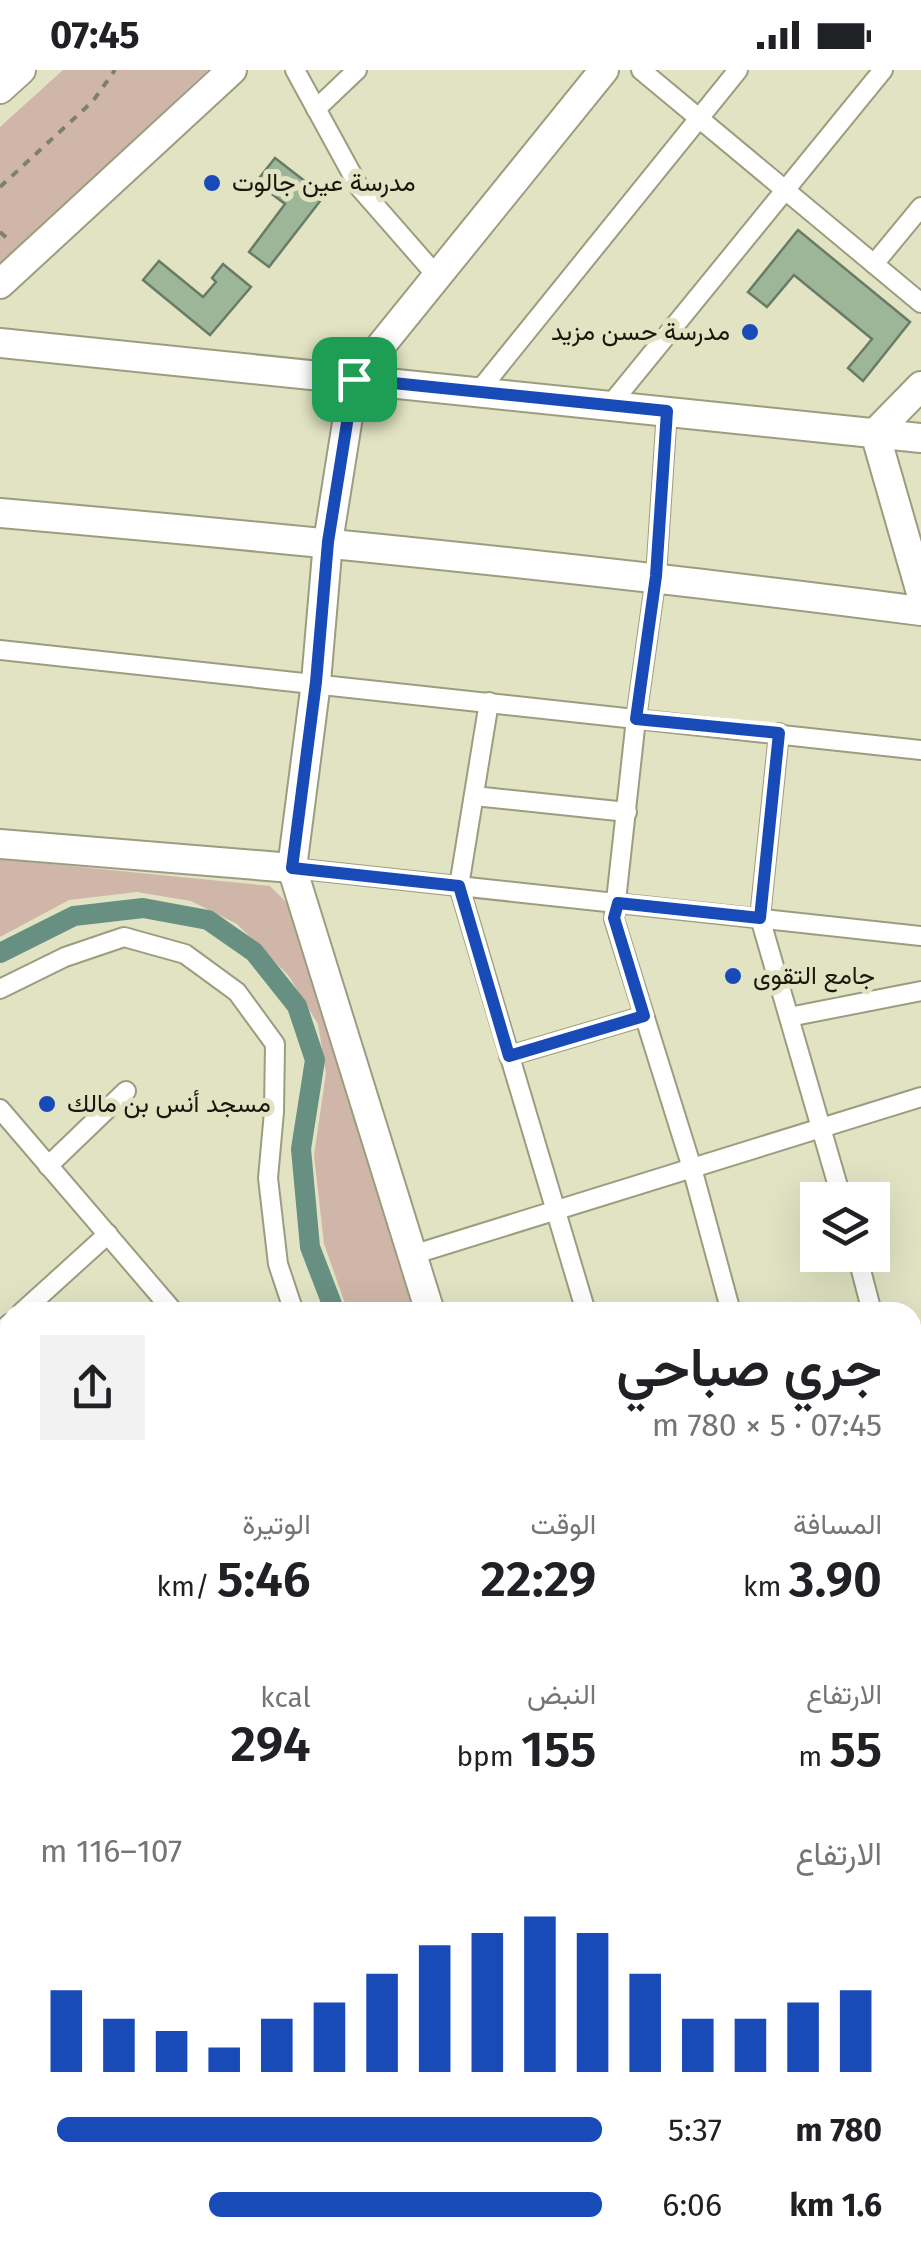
<!DOCTYPE html>
<html lang="ar">
<head>
<meta charset="utf-8">
<style>
	:root { --surface:#fff; --page:#f2f2f2; --text:#202124; --muted:#757577; --accent:#184bb8 }
	body { margin:0; font-family:"Fira Sans",Vazirmatn,sans-serif; background:var(--page); color:var(--text); direction:rtl; height:100vh; display:flex; flex-direction:column; font-size:38px; white-space:nowrap }
	* { box-sizing:border-box; margin:0 }
	p { font-size:32px; color:var(--muted) }
	.icon { flex:none; width:55px; height:55px; fill:none; stroke:currentColor; stroke-width:2; stroke-linecap:round; stroke-linejoin:round }
	.map { position:relative; flex:1; overflow:hidden; direction:ltr }
	.drawer { position:absolute; left:0px; top:1232px; width:922px; height:962px; display:flex; flex-direction:column; background:var(--surface); border-radius:30px 30px 0 0; box-shadow:0 10px 40px #0002; direction:rtl }
	.drawer>* { flex:none }
	.buttons { position:absolute; left:800px; top:1112px; display:grid; gap:20px }
	.buttons a { display:grid; place-items:center; width:90px; height:90px; border-radius:0px; background:var(--surface); box-shadow:0 10px 40px #0002; font-size:50px }
	.pin { position:absolute; display:grid; place-items:center; width:85px; height:85px; color:#fff; margin:-42px; border-radius:20px; box-shadow:0 5px 15px #0006 }
	.round { display:grid; place-items:center; flex:none; width:105px; height:105px; border-radius:0px; background:var(--page) }
	.summary { display:flex; align-items:center; justify-content:space-between; height:170px; padding:0 40px }
	h1 { font-size:55px; font-weight:600; line-height:75px }
	.metrics { display:grid; grid-template-columns:repeat(3,1fr); gap:15px; height:170px; padding:10px 40px }
	.metrics div { display:grid; align-content:center }
	.metrics b { font-size:50px; font-weight:600 }
	.metrics small { font-size:28px; font-weight:400 }
	.metrics p { font-size:28px }
	.chart { height:280px; padding:20px 40px }
	.chart p { display:flex; justify-content:space-between }
	.chart svg { width:100%; height:180px; margin-top:10px; stroke:var(--accent); stroke-width:6 }
	ul { padding:0 40px; list-style:none; font-size:32px }
	li { display:grid; grid-template-columns:160px 120px 1fr; align-items:center; height:75px }
	li i { height:25px; border-radius:12px; background:var(--accent) }
	.status { display:flex; justify-content:space-between; align-items:center; height:70px; padding:0 50px; background:var(--surface); direction:ltr }
	.status svg { height:28px; fill:currentColor }
	.map>svg:first-child { display:block }
	.green { fill:#d0b6a9 }
	.lines { fill:none; stroke-linecap:round; stroke-linejoin:round }
	.canal { stroke:#679082; stroke-width:20 }
	.building { fill:#9db698; stroke:#687c65; stroke-width:2.5 }
	.street-casing { stroke:#9b9d7e; stroke-width:22 }
	.secondary-casing { stroke:#9b9d7e; stroke-width:32 }
	.path { stroke:#7f806a; stroke-width:4; stroke-dasharray:8 8; stroke-linecap:butt }
	.street { stroke:#fff; stroke-width:18 }
	.secondary { stroke:#fff; stroke-width:28 }
	.route-casing { stroke:#fff; stroke-width:20 }
	.route { stroke:#184bb8; stroke-width:12 }
	.poi-dot { fill:#184bb8; stroke:#e1e3c3; stroke-width:4 }
	.labels { text-anchor:middle; dominant-baseline:central; stroke-width:10; stroke-linejoin:round; paint-order:stroke }
	.poi-label { font-size:25px; fill:#17170c; stroke:#e1e3c3; text-anchor:start }
</style>
</head>
<body>
<div class="status"><b>07:45</b><svg viewBox="0 0 49 12"><path d="M0 12V9h3v3zM5 12V6h3v6zM10 12V3h3v9zM15 12V0h3v12zM26 1h20v11H26zM47 4h2v5h-2z"/></svg></div>
<div class="map">
<svg width="921" height="2193" viewBox="0 0 921 2193">
	<rect width="100%" height="100%" fill="#e1e3c3"/>
	<g class="green">
		<path d="M63,0H208L0,195V57Z"/>
		<path d="M0,789L270,816L294,840L415,1242H348L324,1174L314,1085L326,1003L318,954L288,905L237,854L191,831L137,822L69,830L0,867Z"/>
	</g>
	<g class="lines">
		<path class="canal" d="M0,883L74,846L143,838L208,850L254,882L297,936L315,990L301,1079L310,1177L335,1242"/>
	</g>
	<g class="building">
		<path d="M275,88L324,126L269,197L249,182L285,134L256,112Z"/>
		<path d="M798,160L910,252L863,311L848,298L872,269L794,205L767,237L748,222Z"/>
		<path d="M159,191L203,227L216,212L212,208L223,194L251,217L210,265L143,210Z"/>
	</g>
	<g class="lines">
		<g class="street-casing">
			<g id="street">
				<path d="M295,0L359,117L436,205"/>
				<path d="M641,0L921,233"/>
				<path d="M316,39L357,0"/>
				<path d="M874,194L921,137"/>
				<path d="M478,322L738,0"/>
				<path d="M610,335L883,0"/>
				<path d="M667,341L656,506L636,649L614,849L692,1098L731,1242"/>
				<path d="M0,580L921,680"/>
				<path d="M489,632L459,816L586,1242"/>
				<path d="M779,663L760,848L842,1130"/>
				<path d="M474,726L627,742"/>
				<path d="M292,798L921,866"/>
				<path d="M0,919L65,887L124,867L185,884L237,922L275,974L274,1042L268,1108L278,1194L294,1242"/>
				<path d="M789,947L921,921"/>
				<path d="M509,986L644,946"/>
				<path d="M0,1039L174,1242"/>
				<path d="M48,1096L126,1021"/>
				<path d="M412,1185L921,1027"/>
				<path d="M857,1185L872,1242"/>
				<path d="M22,1242L108,1164"/>
				<path d="M0,1262L10,1253"/>
				<path d="M912,1272L921,1264"/>
				<path d="M0,1397L10,1388"/>
				<path d="M912,1582L921,1580"/>
				<path d="M912,1713L921,1711"/>
				<path d="M912,1849L921,1877"/>
				<path d="M0,2006L10,1997"/>
				<path d="M912,2079H921"/>
				<path d="M912,2104L921,2111"/>
				<path d="M0,2137L10,2127"/>
				<path d="M331,2185L341,2193"/>
				<path d="M129,2193L135,2185"/>
				<path d="M563,2193L570,2185"/>
				<path d="M717,2193L728,2185"/>
			</g>
		</g>
		<g class="secondary-casing">
			<g id="secondary">
				<path d="M0,19L21,0"/>
				<path d="M0,214L232,0"/>
				<path d="M0,273L921,368"/>
				<path d="M921,316L875,363L921,523"/>
				<path d="M0,443C308,470 615,501 921,541"/>
				<path d="M0,774L292,798"/>
				<path d="M430,1242L292,798L316,612L328,472L354,309L604,0"/>
				<path d="M912,1437L921,1435"/>
				<path d="M0,1453L10,1464"/>
				<path d="M0,1496L10,1507"/>
				<path d="M631,2185L639,2193"/>
				<path d="M667,2185L674,2193"/>
			</g>
		</g>
		<g class="path">
			<path d="M0,117L93,31L115,0"/>
			<path d="M0,162L10,171"/>
		</g>
		<use href="#street" class="street"/>
		<use href="#secondary" class="secondary"/>
	</g>
	<g class="lines">
		<g class="route-casing">
			<path id="route" d="M354,309L667,341L656,506L636,649L779,663L760,848L618,833L614,848L644,946L509,986L459,816L292,798L316,612L328,472Z"/>
		</g>
		<use href="#route" class="route"/>
	</g>
	<g class="poi-dot">
		<circle cx="212" cy="113" r="10"/>
		<circle cx="750" cy="262" r="10"/>
		<circle cx="733" cy="906" r="10"/>
		<circle cx="47" cy="1034" r="10"/>
	</g>
	<g class="labels">
		<g class="poi-label">
			<text x="232" y="113">مدرسة عين جالوت</text>
			<text x="730" y="262" text-anchor="end">مدرسة حسن مزيد</text>
			<text x="753" y="906">جامع التقوى</text>
			<text x="67" y="1034">مسجد أنس بن مالك</text>
		</g>
	</g>
</svg>
<div class="buttons">
<a><svg class="icon" aria-label="layers" viewBox="0 0 24 24"><path d="M12 4l9 5-9 5-9-5zM3 14l9 5 9-5"/></svg></a>
</div>
<div class="pin" style="left:354px;top:309px;background:#1e9e55"><svg class="icon" aria-label="arrive" viewBox="0 0 24 24"><path d="M6 21V4h12l-3 4 3 4H6"/></svg></div>
<section class="drawer">
<div class="summary"><div><h1>جري صباحي</h1><p>07:45 · 5 × 780 m</p></div><a class="round"><svg class="icon" aria-label="share" viewBox="0 0 24 24"><path d="M12 15V3M7 8l5-5 5 5M5 13v7h14v-7"/></svg></a></div>
<div class="metrics">
<div><p>المسافة</p><b>3.90<small> km</small></b></div>
<div><p>الوقت</p><b>22:29</b></div>
<div><p>الوتيرة</p><b>5:46<small> /km</small></b></div>
</div>
<div class="metrics">
<div><p>الارتفاع</p><b>55<small> m</small></b></div>
<div><p>النبض</p><b>155<small> bpm</small></b></div>
<div><p>kcal</p><b>294</b></div>
</div>
<div class="chart"><p><span>الارتفاع</span>107–116 m</p>
<svg viewBox="0 0 160 44" preserveAspectRatio="none"><path d="M5 44V24M15 44V31M25 44V34M35 44V38M45 44V31M55 44V27M65 44V20M75 44V13M85 44V10M95 44V6M105 44V10M115 44V20M125 44V31M135 44V31M145 44V27M155 44V24"/></svg>
</div>
<ul>
<li><b>780 m</b>5:37<i style="width:97%"></i></li>
<li><b>1.6 km</b>6:06<i style="width:70%"></i></li>
</ul>
</section>
</div>
</body>
</html>
